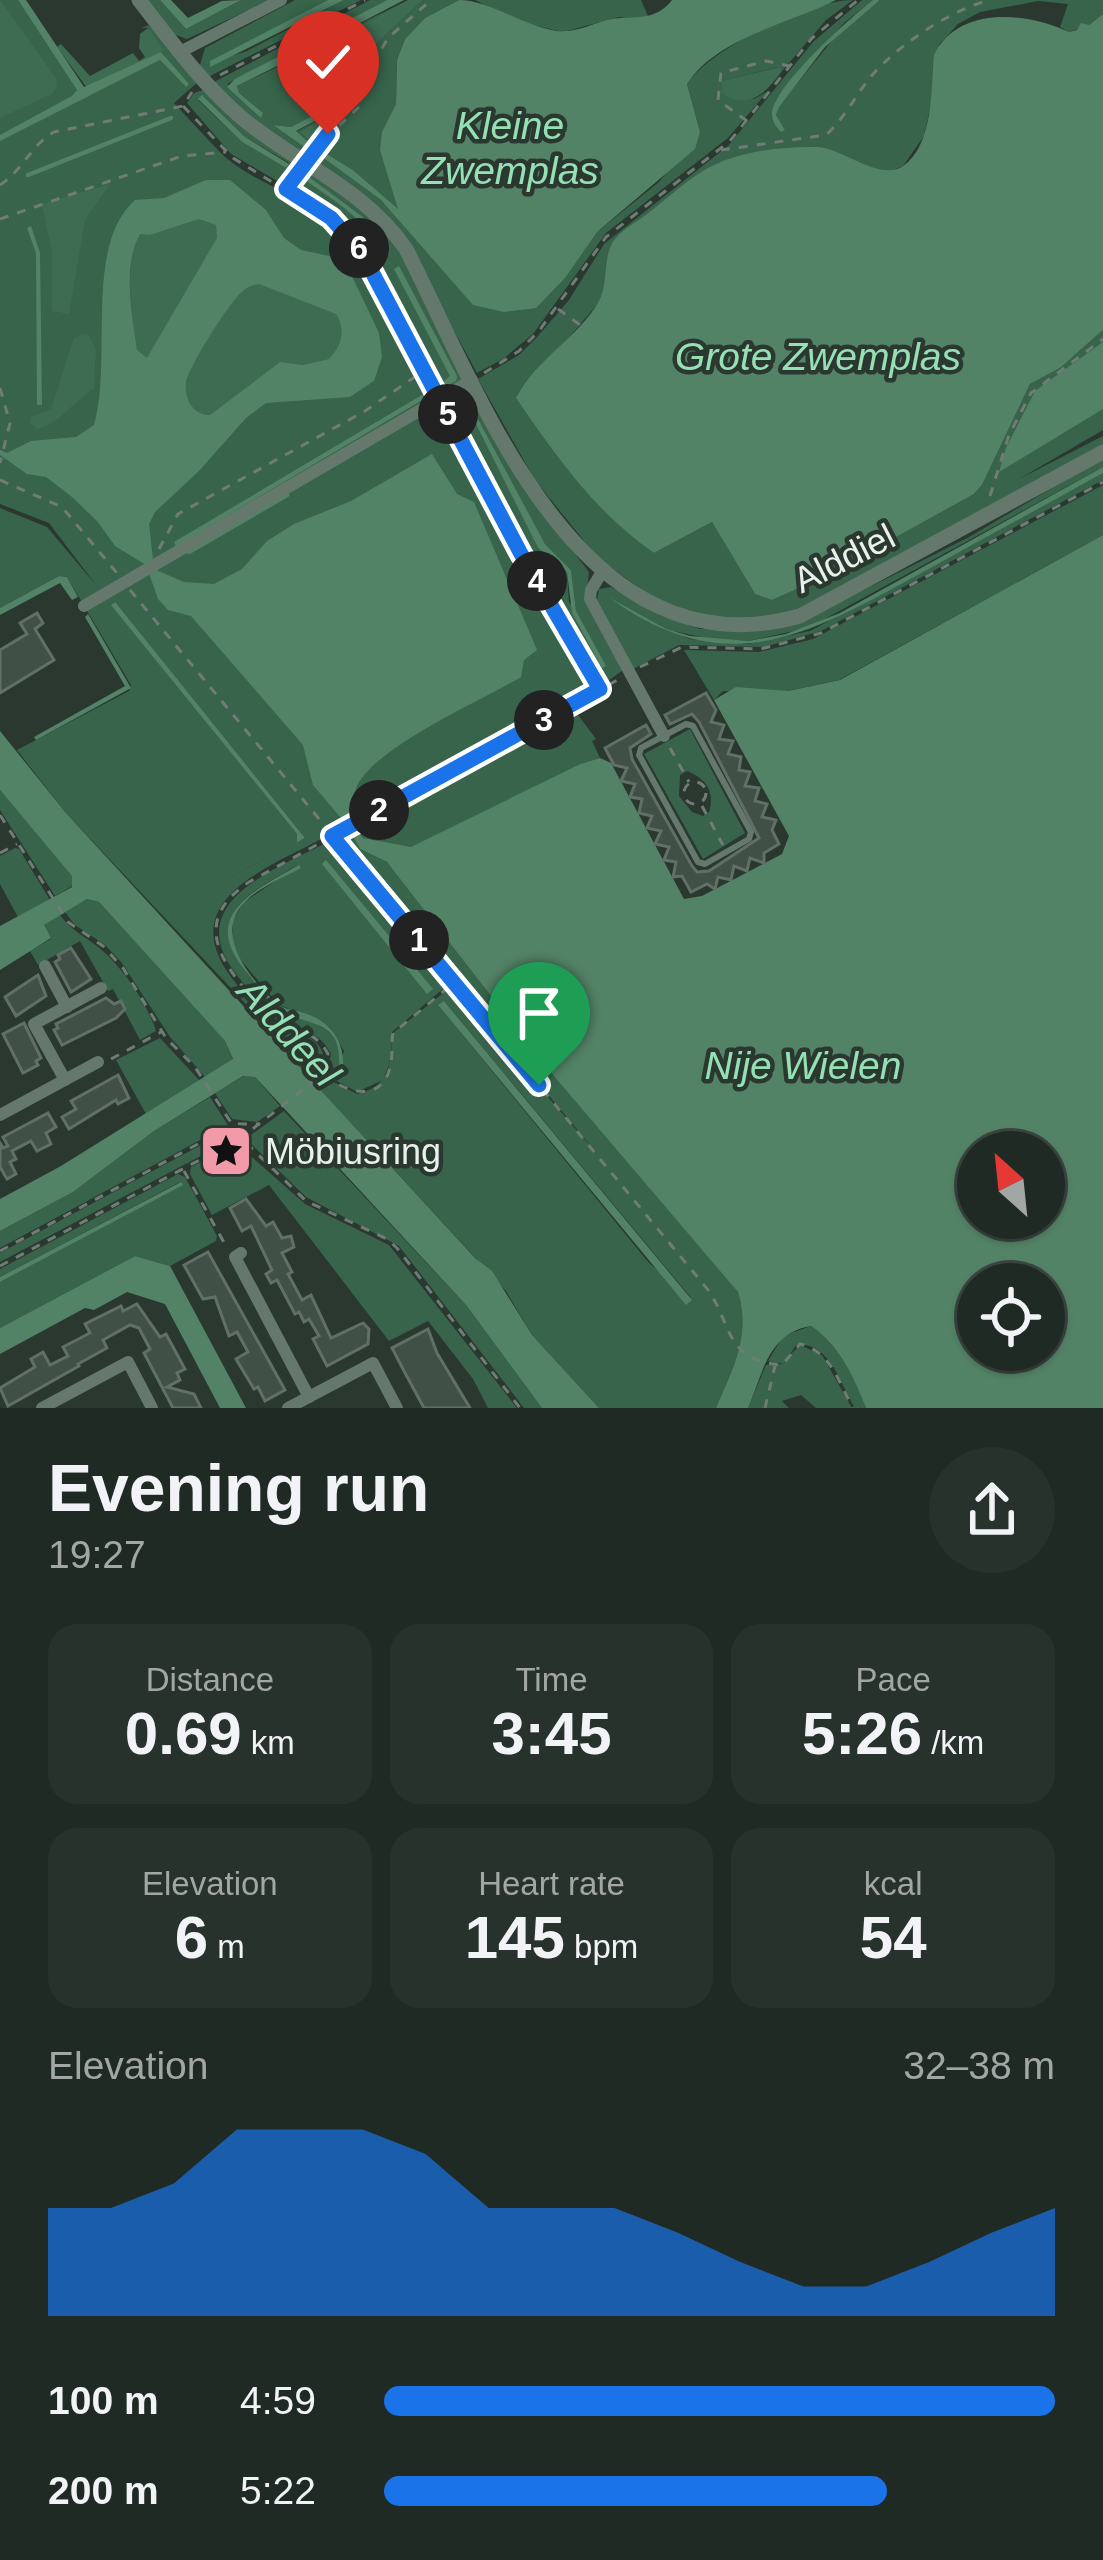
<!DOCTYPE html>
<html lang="en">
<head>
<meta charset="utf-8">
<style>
	:root { --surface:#202a24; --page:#28322c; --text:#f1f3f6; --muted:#a2a7a6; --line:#3d4641; --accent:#1a73e8 }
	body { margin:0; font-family:Arial,sans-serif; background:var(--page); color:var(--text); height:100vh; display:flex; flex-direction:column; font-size:45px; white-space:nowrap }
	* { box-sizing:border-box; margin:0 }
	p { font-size:39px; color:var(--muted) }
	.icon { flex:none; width:66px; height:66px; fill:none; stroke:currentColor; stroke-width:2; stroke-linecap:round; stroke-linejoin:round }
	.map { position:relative; height:1408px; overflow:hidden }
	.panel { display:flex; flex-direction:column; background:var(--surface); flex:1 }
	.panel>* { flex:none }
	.needle { width:78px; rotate:333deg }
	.tools { position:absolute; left:957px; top:1131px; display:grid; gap:24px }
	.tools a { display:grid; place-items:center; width:108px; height:108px; border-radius:50%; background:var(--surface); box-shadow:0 3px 9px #0004,0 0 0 3px var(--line); font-size:60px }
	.pin { position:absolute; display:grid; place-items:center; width:102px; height:102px; color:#fff; margin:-123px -51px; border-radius:50% 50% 50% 0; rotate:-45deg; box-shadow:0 0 12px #0007 }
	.pin .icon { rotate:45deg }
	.km { position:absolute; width:60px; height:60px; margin:-30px; border-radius:50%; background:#222; color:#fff; font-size:33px; line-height:60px; text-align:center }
	.round { display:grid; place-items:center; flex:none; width:126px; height:126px; border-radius:63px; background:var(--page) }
	.summary { display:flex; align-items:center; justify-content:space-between; height:204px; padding:0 48px }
	h1 { font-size:66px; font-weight:800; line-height:90px }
	.figures { display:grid; grid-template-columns:repeat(3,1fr); gap:18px; height:204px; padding:12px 48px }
	.figures div { display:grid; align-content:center; border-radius:30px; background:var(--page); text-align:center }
	.figures b { font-size:60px; font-weight:800 }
	.figures small { font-size:33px; font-weight:400 }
	.figures p { font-size:33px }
	.chart { height:336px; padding:24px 48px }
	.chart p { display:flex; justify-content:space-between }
	.chart svg { width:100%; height:216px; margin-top:12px; fill:var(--accent); opacity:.7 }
	ul { padding:0 48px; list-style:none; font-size:39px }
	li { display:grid; grid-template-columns:192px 144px 1fr; align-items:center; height:90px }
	li i { height:30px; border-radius:15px; background:var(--accent) }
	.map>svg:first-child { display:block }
	.green { fill:#37644b; fill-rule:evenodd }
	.forest { fill:#3d6c52 }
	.water { fill:#538367; fill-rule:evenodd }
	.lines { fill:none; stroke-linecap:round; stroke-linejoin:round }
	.stream { stroke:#538367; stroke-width:4.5 }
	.building { fill:#415047; stroke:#607066; stroke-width:3 }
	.path { stroke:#707c75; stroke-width:3; stroke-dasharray:9 9; stroke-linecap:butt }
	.service { stroke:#64786c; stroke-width:6 }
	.minor { stroke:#64786c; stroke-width:12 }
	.tertiary { stroke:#64786c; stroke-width:15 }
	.route-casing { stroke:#fff; stroke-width:24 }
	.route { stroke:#1a73e8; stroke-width:15 }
	.labels { text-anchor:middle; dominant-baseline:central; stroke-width:9; stroke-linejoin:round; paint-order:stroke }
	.street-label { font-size:36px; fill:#e9f1ec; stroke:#2a3830 }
	.poi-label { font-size:36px; fill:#e9f1ec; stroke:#2a3830; text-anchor:start }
	.water-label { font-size:39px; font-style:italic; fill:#95e1b5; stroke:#2a3830 }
</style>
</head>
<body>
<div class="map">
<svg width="1103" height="1408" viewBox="0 0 1103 1408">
	<rect width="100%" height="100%" fill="#2a3830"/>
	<g class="green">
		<path d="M0,0H18L76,87L78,101L160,60L185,86L188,84L161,52L148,28H141L149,25L198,82L174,103C188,118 211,143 221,153C245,178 302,197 331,222C375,259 404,336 431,387L435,405L441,410L517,554L592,681L591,692L350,822L340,817L346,824L332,833L323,825L327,836C266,869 167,902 238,986C247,997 257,1013 269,1021C289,1036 324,1030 324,1063L310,1080L259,1018L66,813L17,750L129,691L131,685L67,577L59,576L0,608V508L47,527L96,585L49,523L0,504ZM114,602L305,838L170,911L297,842V834L112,605Z"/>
		<path d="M146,0H160L186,29L241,0H270L187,39L173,34Z"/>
		<path d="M295,0H328L209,63L247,51L344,0H361L208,77L200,65L205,48Z"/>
		<path d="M370,0H387L227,84L263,113L239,93L237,86L309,52L337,103L291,127L273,125L306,147L309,143L296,132L347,104L314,49L315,46L408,0L317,48L348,104L299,132L312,143L352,109L377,43L423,0H459L425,18L405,39L397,60L396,104L383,131L399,211L353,170L322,151L318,154L381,200L494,310L536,307L597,232L659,182L700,132L687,84C710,48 811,0 853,0L826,20L782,71L778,67L723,81L754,99L768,91L728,138L606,233L533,334L503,359L477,373L398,228C358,180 303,158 255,121C240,110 227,95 214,82Z"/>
		<path d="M475,0H641L648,16L641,20L619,17L563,32L516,21Z"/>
		<path d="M862,0H873L844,23L775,104L773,120L785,130L776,115L778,107L835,37L880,0H1103V14L1089,25L1069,32L1060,27L1068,4L1038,1L980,12L958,24L939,45L943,51L924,136L903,166L611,288L517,399C562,464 594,501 654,553L712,522L755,594L772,600L824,577L974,494L982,485L1030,384L1060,368L1103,330V430L1019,479L1103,436V447L802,611L731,622L664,606L597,557L535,480L478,379L519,355L537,337L569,300L604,244L729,145L813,42Z"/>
		<path d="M206,89L297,165L289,179L279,182L231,154L187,103L194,93ZM203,96L245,137L289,163L286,168L242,142L198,100Z"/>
		<path d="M306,168C334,188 365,206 386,233C419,274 439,328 463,374L462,382L440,394L358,241L334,216L292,190L300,170Z"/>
		<path d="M469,388L556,529L589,572L587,591L623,670L604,684L596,677L523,551L444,400ZM463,396L545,544L571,570L576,611L569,602L567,572L538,548Z"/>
		<path d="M1103,458V467L808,628L748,641L716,640L668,630L690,639L748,644L810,631L1103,473V480L821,631L764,647L679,645L633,669L597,600L599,589L611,587L659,615L700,629L773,628L806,619L969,537Z"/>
		<path d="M1103,485V535L839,680L788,691H723L714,700L684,650L759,652L813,639Z"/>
		<path d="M573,708L596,739L592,741L600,758L580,764L411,848L363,838L353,828Z"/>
		<path d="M690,729L745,833L703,859L644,754ZM687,771C707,779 715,792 709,812L703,816L692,812L679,796L680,775Z"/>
		<path d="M0,790L72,875V886L55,896L0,810Z"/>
		<path d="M350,831L360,849L387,862L738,1292C751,1336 733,1368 716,1408H599L532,1335L506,1291L315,1084L324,1077L357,1094C392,1086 390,1063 393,1033L452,986L600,1157L338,842L336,838ZM445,1002L692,1299L649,1263L439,1006Z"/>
		<path d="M332,840L451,982L392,1032L391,1059L383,1080L357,1092L326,1075L331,1054C316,1024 292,1033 270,1015C259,1005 249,991 240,979C175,902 277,869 332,840ZM298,865L243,903L233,920V943L239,958L278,1004L330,1028L344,1051L339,1066C342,1018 306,1027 279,1009C267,1001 257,985 248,974C198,916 252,891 298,865Z"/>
		<path d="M15,848L19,849L50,900L18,917L0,884V856Z"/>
		<path d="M87,899L99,902L225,1041L233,1060L205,1077L170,1037L122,963L105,945L75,925L65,912Z"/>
		<path d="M60,915C72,932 89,938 104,952C125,971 148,1005 156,1031L140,1040L113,989L108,991L80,941L38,965L30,951L51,939L43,925Z"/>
		<path d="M160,1038L200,1081L146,1114L116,1060Z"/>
		<path d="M244,1076L255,1077L280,1106L257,1122L232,1119L215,1093Z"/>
		<path d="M210,1097L228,1125L0,1248V1231L73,1192L154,1131Z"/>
		<path d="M284,1111L466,1305L542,1408H524L399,1246L306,1197L249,1142L248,1137Z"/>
		<path d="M231,1129L233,1139L0,1262V1253Z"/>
		<path d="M237,1144L305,1204L389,1245L517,1408H488L473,1379L428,1321L389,1341L269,1185L212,1215L190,1174L191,1167Z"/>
		<path d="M178,1174L185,1177L217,1236L216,1241L170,1266L135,1256L0,1328V1282L182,1185L180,1182L0,1277V1269Z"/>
		<path d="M811,1326C840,1346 853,1376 866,1408H855C840,1384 830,1341 796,1345L789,1356L800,1345L822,1355L852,1408H816L801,1395L782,1401L789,1408H748L766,1365L784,1364L768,1361L783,1336Z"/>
	</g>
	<g class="forest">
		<path d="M0,0L56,78L57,87L52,94L0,118Z"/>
		<path d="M408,0H423L377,43L352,109L312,143L299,132L348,104L317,48Z"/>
		<path d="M148,28L164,51L87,88L57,47L61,44L90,76L133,53L139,61L145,57L139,48L140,34Z"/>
		<path d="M779,67L782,71C767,92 748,112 722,93V81Z"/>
		<path d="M110,184L85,220L69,314L52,311V253L42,204Z"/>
		<path d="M199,219L216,225L217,238L154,352L147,358L137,350C132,315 123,267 140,234L150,235Z"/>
		<path d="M259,284L336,314C346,330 342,345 329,359L303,365L280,362L210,415C193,415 184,399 186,382C189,367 230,301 242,292C248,286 251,286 259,284Z"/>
		<path d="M83,334L89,335L96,350L94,389C72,401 62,423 37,429L30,423L31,417L51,409L74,338Z"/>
	</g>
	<g class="water">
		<path d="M18,0H26L84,87L161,52L189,84L186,87L160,60L0,141V135L72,96L77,90Z"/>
		<path d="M160,0H171L188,18L222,1L241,0L186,29Z"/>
		<path d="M328,0H344L210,67V61Z"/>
		<path d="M387,0H404L314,47L347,104L296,131L309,143L306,148L273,125L291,127L337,103L307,51L237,86L239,93L263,113L261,118L227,87L235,79Z"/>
		<path d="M459,0C489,0 523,26 557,31C579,34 600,18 622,18C642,17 658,18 672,0H836C791,23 716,38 687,84L700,132L695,149L597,232L565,278L536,308L504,312L473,305L381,200L318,154L322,151L353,170L398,209L380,150L382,132L396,104L397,60L405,39L425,18Z"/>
		<path d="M873,0H880L825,47L779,107L776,115L785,130L781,132C776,126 773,124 772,115C771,88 851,17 873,0Z"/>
		<path d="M1103,14V330L1060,368L1030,384L982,485L974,494L824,577L772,600L755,594L712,522L654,553C595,512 556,456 516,398C536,359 578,338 599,301C609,283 602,255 615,239C624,228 640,220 651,211C670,196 689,178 710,167C739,151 785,146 818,147C844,149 881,182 903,166C934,145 931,87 934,55C958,5 1027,12 1069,32L1077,30L1081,23L1089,25Z"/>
		<path d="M202,95L245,137L289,164L286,168L242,142L198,99Z"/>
		<path d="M305,174L364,218L390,252L385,254C366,220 334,200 302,178Z"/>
		<path d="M206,180H230L266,210L284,238L301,250L334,257L351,274L379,333L382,357L374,381L350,397L266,403L246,418L199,471L155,512L149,524L154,569L184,582L214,584L242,569L267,541L294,524L351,501L432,454L457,494L474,502L537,650L524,660L521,677C482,700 375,747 357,786C352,796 353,811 350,822L363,838L411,847L580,764L600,758L611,763L684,899L702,896L782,854L789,836L714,700L736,687L788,691L840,680L1103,535V1408H866C853,1376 840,1346 811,1326C768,1333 763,1373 748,1408H716C733,1368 751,1336 738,1292L548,1069L387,862L360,849L346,824L313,785L303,745L191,616L168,610L158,599L146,565L115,546L98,522L72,497L46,477L27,474L0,455V450L7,453L31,441L76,437L94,425C113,360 83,246 135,200L164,198ZM199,219L216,225L217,238L147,358L137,350C132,315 122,266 140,234L150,235ZM259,284L336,314C346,330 342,345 329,359L303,365L280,362L210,415C193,415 184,399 186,382C189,367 230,301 242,292C248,286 251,286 259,284ZM978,1152H1044V1218H978ZM978,1284H1044V1350H978Z"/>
		<path d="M31,226L40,253L42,405H37L36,253L27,228Z"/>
		<path d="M399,266L457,376L456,381L445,387L443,382L450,376L394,269Z"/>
		<path d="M1103,342V409L999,472L1006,448L1035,391Z"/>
		<path d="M427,392L429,396L176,546L174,542Z"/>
		<path d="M465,395L545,544L571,570L576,611L606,666L602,668L572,613L567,572L538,548L462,396Z"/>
		<path d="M1103,467V473C1044,506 984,538 925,571C812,632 730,685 610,598L666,629L690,636L748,641L786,634L840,613Z"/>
		<path d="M59,576L67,577L78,597L72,600L60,583L0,615V608Z"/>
		<path d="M115,602L305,838L171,912L297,842V834L111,605Z"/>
		<path d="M88,614L131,688L36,740L34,737L125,686L85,617Z"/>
		<path d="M0,731L66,813L476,1259L492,1271L532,1335L599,1408H542L466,1305L255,1077L243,1076L154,1131L73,1192L0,1231V1199L61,1166L233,1059L225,1041L99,902L87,899L44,925L51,938L0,970V926L72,887V876L0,790Z"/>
		<path d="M326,860L433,989L427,994L322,864Z"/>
		<path d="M299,865L301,868C283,878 259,887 245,902C212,934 251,981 278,1004C285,1010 295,1010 304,1013C330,1021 345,1041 343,1068L339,1067C342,1016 306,1028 278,1009C267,1002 257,985 248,974C197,916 253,891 299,865Z"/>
		<path d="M444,1001L692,1300L686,1305L438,1005Z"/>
		<path d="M181,1182L183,1185L0,1282V1277Z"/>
		<path d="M135,1256L170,1266L246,1408H220L165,1304L127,1292L94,1310L85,1308L0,1354V1328Z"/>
	</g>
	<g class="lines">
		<g class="stream">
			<path d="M28,175L171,118"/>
			<path d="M189,552L287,495"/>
		</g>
	</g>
	<g class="building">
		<path d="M37,613L43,623L35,629L54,660L0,693V650L27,634L20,623Z"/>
		<path d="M706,693L716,710L711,722L724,725L719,739L733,741L728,754L741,757L739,770L750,772L745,786L759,788L755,801L767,804L762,817L776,820L772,830L779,844L764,853V863L750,858L747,871L734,866L731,880L718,877L715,889L707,884L691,892L682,876L673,877L676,862L664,860L669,847L655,844L661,831L647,828L652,816L639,813L642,799L630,797L635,784L621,781L627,768L614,765L605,748L646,725L651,734L630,748L632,759L692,866L697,872L709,871L759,838L699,722L692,714L670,724L665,715Z"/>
		<path d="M71,948L91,979L71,992L55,962L60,959L58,955Z"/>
		<path d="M38,975L46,996L16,1016L5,997Z"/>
		<path d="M106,998L114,1004L121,1001L125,1009L116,1018L62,1045L54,1030L58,1028L56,1024Z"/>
		<path d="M24,1023L41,1058L36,1061L38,1065L23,1073L3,1034Z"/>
		<path d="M118,1075L129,1098L118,1104L116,1100L69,1129L62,1117L76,1109L71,1101Z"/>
		<path d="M48,1113L56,1127L46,1133L51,1144L37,1151L31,1141L12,1151L16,1159L10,1162L16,1174L7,1179L0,1167V1143L3,1148L8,1146L3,1137Z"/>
		<path d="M246,1199L266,1226L273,1222L282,1238L291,1236L294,1247L282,1253L292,1272L288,1274L302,1300L311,1295L331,1338L363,1323L369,1329L368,1344L327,1366L313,1339L319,1336L309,1319L304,1322L299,1312L295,1314L277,1280L271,1283L266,1274L272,1270L251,1226L242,1231L230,1208Z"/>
		<path d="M208,1252L285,1390L265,1401L258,1387L254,1389L236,1359L248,1352L237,1332L229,1336L215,1297L203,1299L184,1265Z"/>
		<path d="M137,1304L160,1337L166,1334L185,1369L177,1373L180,1380L167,1387L194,1394L201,1408H173L144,1353L150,1349L139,1328L130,1325L103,1340L107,1348L78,1364L79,1366L8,1406L0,1388L35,1367L31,1359L43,1352L50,1365L68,1356L63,1347L90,1333L85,1324L121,1306L123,1311Z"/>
		<path d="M428,1329L437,1353L470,1408H424L404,1371L392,1348Z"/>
	</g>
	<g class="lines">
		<g class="path">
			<path d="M220,75L365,0"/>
			<path d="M183,106L233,158L331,218L355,243L434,388"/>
			<path d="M747,121L718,100L721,73L766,61L789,66"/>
			<path d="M313,150L358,108L373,63L388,38L431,0"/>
			<path d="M721,150L826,135C846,117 857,92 874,73C903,42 948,12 989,0"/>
			<path d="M0,185C22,171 31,145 54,132L183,106L192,92"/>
			<path d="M286,189L297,172"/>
			<path d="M0,219L182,156L226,152"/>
			<path d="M558,309L580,325"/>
			<path d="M484,373L519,351L539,331L606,237L730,141L812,38L858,0"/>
			<path d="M0,388L10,423L0,463"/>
			<path d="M444,407L520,552L599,687"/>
			<path d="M0,480L62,507L117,573"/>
			<path d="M990,496L1009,435L1031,393L1103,339"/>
			<path d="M159,549L178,514L365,411L425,370"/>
			<path d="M130,590L709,1291C733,1329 726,1360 782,1365L800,1344C832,1352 838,1382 853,1408"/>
			<path d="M640,667L682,647L761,649L821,633L1103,482"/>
			<path d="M670,748L689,782"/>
			<circle cx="695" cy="793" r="11"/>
			<path d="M702,806L723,845"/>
			<path d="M0,815L68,922L103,946L123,968L166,1038L195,1067L241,1138L306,1201L387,1239L397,1248L520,1408"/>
			<path d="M0,853L17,844"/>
			<path d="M111,1059L161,1032"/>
			<path d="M324,1075C348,1094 385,1104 391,1062C393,1052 391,1042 393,1033L451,985"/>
			<path d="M184,1171L226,1246"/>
			<path d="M0,1251L235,1124H260"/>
			<path d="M0,1266L241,1138L323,1074L328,1054C314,1028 296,1034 273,1021C263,1014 256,1002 248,993C214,953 197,917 249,882L621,678"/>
			<path d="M765,1408L775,1366"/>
		</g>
		<path class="service" d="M686,724L693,726L751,832L749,839L705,864L698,862L639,755L641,748Z"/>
		<g class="minor">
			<path d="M180,52L281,0"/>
			<path d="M602,572L591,590L590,599L664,736"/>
			<path d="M84,606L472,380"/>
			<path d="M45,966L67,1007"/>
			<path d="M65,1080L34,1024L101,988"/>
			<path d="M0,1115L98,1062"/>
			<path d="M241,1253L235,1257L309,1397"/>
			<path d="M42,1408L128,1362L152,1408"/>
			<path d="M288,1408L373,1363L397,1408"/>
		</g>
		<path class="tertiary" d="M139,0C171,41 202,84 242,118C297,164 364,188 406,249C484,403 581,677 800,616L1103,452"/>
	</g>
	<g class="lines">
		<g class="route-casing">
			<path id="route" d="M328,134L286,189L331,218L362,253L520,552L600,689L332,836L539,1085"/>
		</g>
		<use href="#route" class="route"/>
	</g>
	<defs>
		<g id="sight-square" transform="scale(2.7)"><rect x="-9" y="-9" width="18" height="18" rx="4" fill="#f39aaa" stroke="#2a3830"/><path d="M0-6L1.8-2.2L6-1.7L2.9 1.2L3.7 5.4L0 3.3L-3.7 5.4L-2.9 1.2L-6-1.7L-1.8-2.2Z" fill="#111"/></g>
	</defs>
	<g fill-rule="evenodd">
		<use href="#sight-square" x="226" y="1151"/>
	</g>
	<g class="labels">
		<g class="street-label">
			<text transform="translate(844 558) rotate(-27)">Alddiel</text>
		</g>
		<g class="poi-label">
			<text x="265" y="1151">Möbiusring</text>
		</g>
		<g class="water-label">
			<text x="510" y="125">Kleine<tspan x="510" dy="45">Zwemplas</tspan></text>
			<text x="818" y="356">Grote Zwemplas</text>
			<text transform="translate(289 1032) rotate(48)">Alddeel</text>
			<text x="803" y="1065">Nije Wielen</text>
		</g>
	</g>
</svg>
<div class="tools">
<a><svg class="needle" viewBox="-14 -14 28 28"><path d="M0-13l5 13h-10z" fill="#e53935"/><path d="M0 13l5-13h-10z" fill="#a2a7a6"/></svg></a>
<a><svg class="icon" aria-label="locate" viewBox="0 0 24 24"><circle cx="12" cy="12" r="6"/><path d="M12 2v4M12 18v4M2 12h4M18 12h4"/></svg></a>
</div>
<div class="pin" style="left:539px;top:1085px;background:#1e9e55"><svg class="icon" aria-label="arrive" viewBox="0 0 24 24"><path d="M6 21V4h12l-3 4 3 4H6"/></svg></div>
<div class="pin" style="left:328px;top:134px;background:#d93025"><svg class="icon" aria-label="check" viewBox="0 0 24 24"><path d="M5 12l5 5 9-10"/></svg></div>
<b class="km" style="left:419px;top:940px">1</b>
<b class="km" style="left:379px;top:810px">2</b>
<b class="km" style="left:544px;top:720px">3</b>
<b class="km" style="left:537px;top:581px">4</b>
<b class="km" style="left:448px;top:414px">5</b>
<b class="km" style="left:359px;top:248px">6</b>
</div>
<section class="panel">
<div class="summary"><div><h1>Evening run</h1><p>19:27</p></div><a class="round"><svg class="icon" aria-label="share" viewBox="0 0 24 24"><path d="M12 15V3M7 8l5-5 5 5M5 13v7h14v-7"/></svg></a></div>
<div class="figures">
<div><p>Distance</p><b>0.69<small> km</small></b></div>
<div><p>Time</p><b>3:45</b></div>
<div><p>Pace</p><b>5:26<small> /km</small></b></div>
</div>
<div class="figures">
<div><p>Elevation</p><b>6<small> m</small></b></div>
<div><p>Heart rate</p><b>145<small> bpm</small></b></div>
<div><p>kcal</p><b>54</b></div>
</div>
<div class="chart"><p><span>Elevation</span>32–38 m</p>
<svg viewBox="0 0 160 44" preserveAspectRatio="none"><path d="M0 44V22L10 22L20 17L30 6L40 6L50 6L60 11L70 22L80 22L90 22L100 27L110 33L120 38L130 38L140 33L150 27L160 22V44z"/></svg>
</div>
<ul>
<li><b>100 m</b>4:59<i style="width:100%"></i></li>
<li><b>200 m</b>5:22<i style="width:75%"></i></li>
</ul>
</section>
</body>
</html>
